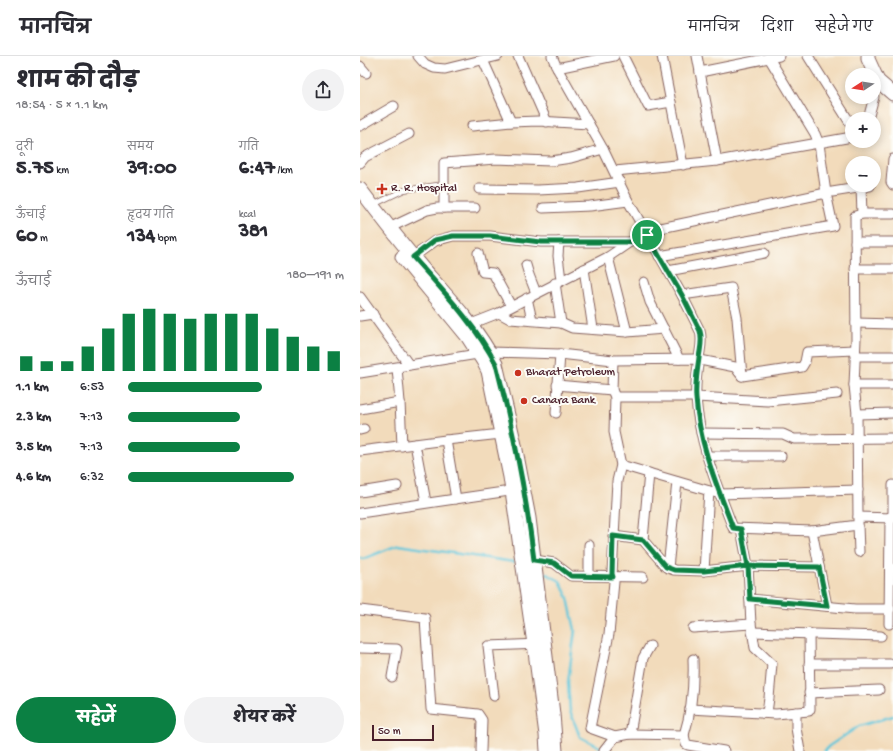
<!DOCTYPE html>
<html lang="hi">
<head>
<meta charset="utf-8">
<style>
	:root { --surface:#fff; --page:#f2f2f3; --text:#2b2b33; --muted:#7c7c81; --line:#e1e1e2; --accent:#0b8043 }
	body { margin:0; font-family:"Gochi Hand","Playpen Sans Deva",sans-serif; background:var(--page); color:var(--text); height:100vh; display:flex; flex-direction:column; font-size:15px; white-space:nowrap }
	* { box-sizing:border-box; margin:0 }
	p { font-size:13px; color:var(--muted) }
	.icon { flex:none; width:22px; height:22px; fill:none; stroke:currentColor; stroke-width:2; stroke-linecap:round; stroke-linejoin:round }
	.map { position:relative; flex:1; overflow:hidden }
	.panel { display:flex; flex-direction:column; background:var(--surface); width:360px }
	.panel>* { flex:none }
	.needle { width:26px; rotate:258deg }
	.tools { position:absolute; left:485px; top:12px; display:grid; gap:8px }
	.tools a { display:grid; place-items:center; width:36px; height:36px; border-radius:50%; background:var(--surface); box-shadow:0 2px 10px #0003; font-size:20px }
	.scale { position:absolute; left:12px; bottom:10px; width:62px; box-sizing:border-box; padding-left:4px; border:2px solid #4a1f2b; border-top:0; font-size:11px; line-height:14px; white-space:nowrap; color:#4a1f2b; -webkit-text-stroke:3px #fdfcf7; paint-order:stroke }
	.pin { position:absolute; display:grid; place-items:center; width:34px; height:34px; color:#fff; margin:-17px; border:2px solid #fff; border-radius:50%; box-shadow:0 1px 4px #0007 }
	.round { display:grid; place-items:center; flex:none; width:42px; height:42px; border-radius:21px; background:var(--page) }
	.head { display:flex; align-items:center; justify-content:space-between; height:68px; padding:0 16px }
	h1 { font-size:22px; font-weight:800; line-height:30px }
	.metrics { display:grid; grid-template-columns:repeat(3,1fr); gap:6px; height:68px; padding:4px 16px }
	.metrics div { display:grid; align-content:center }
	.metrics b { font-size:20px; font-weight:800 }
	.metrics small { font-size:11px; font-weight:400 }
	.metrics p { font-size:11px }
	.chart { height:112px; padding:8px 16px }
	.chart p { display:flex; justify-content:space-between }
	.chart svg { width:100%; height:72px; margin-top:4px; stroke:var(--accent); stroke-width:6 }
	.primary-button { display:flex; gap:8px; margin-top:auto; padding:8px 16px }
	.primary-button a { flex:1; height:46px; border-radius:24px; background:var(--accent); color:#fff; font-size:16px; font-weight:800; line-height:46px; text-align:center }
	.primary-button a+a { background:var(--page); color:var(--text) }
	ul { padding:0 16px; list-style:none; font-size:13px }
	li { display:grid; grid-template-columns:64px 48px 1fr; align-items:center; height:30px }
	li i { height:10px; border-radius:5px; background:var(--accent) }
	header { display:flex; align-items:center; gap:24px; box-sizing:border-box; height:56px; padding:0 20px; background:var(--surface); border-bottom:1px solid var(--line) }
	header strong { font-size:19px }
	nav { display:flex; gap:22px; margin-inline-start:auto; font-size:14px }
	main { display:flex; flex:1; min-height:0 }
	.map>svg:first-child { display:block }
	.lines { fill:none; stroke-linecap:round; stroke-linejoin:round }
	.stream { stroke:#5dc6da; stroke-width:2.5 }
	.service-casing { stroke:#85615d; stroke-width:6 }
	.minor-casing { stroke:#85615d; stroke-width:11 }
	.secondary-casing { stroke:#85615d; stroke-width:15 }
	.service { stroke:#fff; stroke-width:4.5 }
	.minor { stroke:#fff; stroke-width:9 }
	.secondary { stroke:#fff; stroke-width:13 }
	.route-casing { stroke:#fff; stroke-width:8 }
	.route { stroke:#0b8043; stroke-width:5 }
	.poi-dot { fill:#c8321e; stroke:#fdfcf7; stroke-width:1.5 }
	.labels { text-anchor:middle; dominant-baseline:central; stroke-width:4; stroke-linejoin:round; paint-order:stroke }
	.poi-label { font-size:12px; fill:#4a1f2b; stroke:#fdfcf7; text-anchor:start }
</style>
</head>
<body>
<header>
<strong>मानचित्र</strong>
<nav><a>मानचित्र</a><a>दिशा</a><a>सहेजे गए</a></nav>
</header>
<main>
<section class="panel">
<div class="head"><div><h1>शाम की दौड़</h1><p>18:54 · 5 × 1.1 km</p></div><a class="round"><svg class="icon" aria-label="share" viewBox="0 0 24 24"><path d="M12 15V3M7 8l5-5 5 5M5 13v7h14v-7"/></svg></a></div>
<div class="metrics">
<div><p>दूरी</p><b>5.75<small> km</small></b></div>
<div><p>समय</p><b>39:00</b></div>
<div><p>गति</p><b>6:47<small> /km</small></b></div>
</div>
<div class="metrics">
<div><p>ऊँचाई</p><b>60<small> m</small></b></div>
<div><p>हृदय गति</p><b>134<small> bpm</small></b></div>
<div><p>kcal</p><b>381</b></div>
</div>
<div class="chart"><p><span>ऊँचाई</span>180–191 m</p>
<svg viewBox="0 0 160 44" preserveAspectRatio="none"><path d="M5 44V35M15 44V38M25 44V38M35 44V29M45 44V18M55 44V9M65 44V6M75 44V9M85 44V12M95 44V9M105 44V9M115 44V9M125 44V18M135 44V23M145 44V29M155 44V32"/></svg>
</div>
<ul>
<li><b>1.1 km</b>6:53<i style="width:62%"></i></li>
<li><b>2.3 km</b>7:13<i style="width:52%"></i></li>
<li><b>3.5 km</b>7:13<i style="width:52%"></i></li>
<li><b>4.6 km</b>6:32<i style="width:77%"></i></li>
</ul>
<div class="primary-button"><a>सहेजें</a><a>शेयर करें</a></div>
</section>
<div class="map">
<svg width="533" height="695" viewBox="0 0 533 695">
	<rect width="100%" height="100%" fill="#fdfcf7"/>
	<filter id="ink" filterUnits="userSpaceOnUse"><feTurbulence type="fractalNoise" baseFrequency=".025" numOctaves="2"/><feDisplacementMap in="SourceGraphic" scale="8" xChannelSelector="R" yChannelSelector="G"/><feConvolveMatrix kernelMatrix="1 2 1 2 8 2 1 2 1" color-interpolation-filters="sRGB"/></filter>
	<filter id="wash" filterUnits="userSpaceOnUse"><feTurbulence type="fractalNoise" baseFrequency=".012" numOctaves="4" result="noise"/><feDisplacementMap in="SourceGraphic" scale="16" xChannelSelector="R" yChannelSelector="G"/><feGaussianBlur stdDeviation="0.9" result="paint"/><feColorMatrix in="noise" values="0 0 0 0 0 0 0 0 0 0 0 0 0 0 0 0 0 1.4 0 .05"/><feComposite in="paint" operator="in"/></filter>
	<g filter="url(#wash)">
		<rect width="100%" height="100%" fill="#f2dbbb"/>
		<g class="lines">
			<g class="stream">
				<path d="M0,502L3,503L38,489L154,506"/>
				<path d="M183,516L200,525L208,542L215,574L208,626L210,655L220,681L244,693"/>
				<path d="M464,695L469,690L499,670L533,660"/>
			</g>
		</g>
	</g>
	<g filter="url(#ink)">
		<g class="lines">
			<g class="service-casing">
				<path id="service" d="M13,149L44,134L84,128"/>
			</g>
			<g class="minor-casing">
				<g id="minor">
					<path d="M58,0L65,8L74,12L85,13L138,0"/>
					<path d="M158,0L187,66"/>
					<path d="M192,0L197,12L243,93L268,145L322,239L340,275C343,285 340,293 339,302C337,315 335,330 336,342C339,387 357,430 373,472L452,475L498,469V461L533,462"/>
					<path d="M263,0L288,50L311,46"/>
					<path d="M302,0L323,109"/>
					<path d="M337,0L357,105"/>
					<path d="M448,0L492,70"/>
					<path d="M123,4L151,66"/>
					<path d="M0,10L6,17"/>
					<path d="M197,12L254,0"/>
					<path d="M340,16L419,0"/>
					<path d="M508,63L514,41"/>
					<path d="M0,70L34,50"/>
					<path d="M112,70L151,66L178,65L229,68"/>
					<path d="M533,103L531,126L533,129"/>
					<path d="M0,107L5,101L49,78"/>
					<path d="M255,115L357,105L492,81"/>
					<path d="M501,131L502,158"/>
					<path d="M119,133L178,134L218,132L260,126"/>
					<path d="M84,152V107L136,103L191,105L211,102L243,93"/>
					<path d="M183,152L230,150L268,145"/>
					<path d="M29,172L67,154L77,152H115"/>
					<path d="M199,186L198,200L201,224"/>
					<path d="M495,186H533"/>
					<path d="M118,197L123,216L133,217L151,250"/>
					<path d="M299,200L473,170L466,137L459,88L455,78L409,2"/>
					<path d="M53,201L75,185L93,180H130L181,186H269"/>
					<path d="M248,201L267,276"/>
					<path d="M166,209L169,219L176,237"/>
					<path d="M224,213L233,273"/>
					<path d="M495,213H533"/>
					<path d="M308,215L404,197"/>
					<path d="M284,226L290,246L319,303"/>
					<path d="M195,227L201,267"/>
					<path d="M322,239L371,232L377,262L382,320"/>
					<path d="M0,241L49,309"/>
					<path d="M167,242L172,264"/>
					<path d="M139,257L150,263L201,267L212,272L267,276L304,273"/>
					<path d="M0,260L13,258"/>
					<path d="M496,267L533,268"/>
					<path d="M111,268L139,257L248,201L270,186L301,172L466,137L510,130"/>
					<path d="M495,300H533"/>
					<path d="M253,304L252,334L255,341L254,376L261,409L257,425L252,518L253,521L254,526L249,578L230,672L255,681L270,678L324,679C332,654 334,629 333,603"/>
					<path d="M37,312L40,346L42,390"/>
					<path d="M0,317L130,296L200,298L253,304L335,303L375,311L382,320L442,311L445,306L447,296L495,294"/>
					<path d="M197,329L252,334"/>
					<path d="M494,329H533"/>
					<path d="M255,341H336L408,345L477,338"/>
					<path d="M0,353L40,346"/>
					<path d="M196,357L200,298"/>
					<path d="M497,358L533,357"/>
					<path d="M0,374L4,373"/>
					<path d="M341,377L423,378L434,383L533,382"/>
					<path d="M86,384L96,443"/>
					<path d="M55,388L66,446"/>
					<path d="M0,395L86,384L141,378"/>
					<path d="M347,400H421"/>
					<path d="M261,409L360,438L498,434"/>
					<path d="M0,436L37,430"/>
					<path d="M0,457L157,434"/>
					<path d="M498,461L497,358L494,329L496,283L495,160L502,158H533"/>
					<path d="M533,462V429"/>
					<path d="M498,469L499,496"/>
					<path d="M381,473L388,510L391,568L395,592L412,608L409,642L407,657"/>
					<path d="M452,475L467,550"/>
					<path d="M253,480L283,484L306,511L314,514L344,515L388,510L459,511"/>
					<path d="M283,484L289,417"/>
					<path d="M174,504L194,507L211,520L283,521"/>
					<path d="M308,512L317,426"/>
					<path d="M344,515L349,435"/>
					<path d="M229,520V489"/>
					<path d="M390,543L495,553H530"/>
					<path d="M0,554L65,562L71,653L118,658L122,664L121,695"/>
					<path d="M529,568L530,461"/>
					<path d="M333,572L391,568"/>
					<path d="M392,576L521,580"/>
					<path d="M0,592L37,593L32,621"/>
					<path d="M449,608H530"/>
					<path d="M449,637L519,634"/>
					<path d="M134,640L128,590L179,588"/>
					<path d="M330,653L416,658L449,655L450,653L449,577"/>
					<path d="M436,656V672L440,695"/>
					<path d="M270,678L283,602L290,590"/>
					<path d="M324,679L326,688L328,689L364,695"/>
					<path d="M244,695L255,681"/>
				</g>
			</g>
			<g class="secondary-casing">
				<g id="secondary">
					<path d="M508,0V3L518,25L533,38"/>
					<path d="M0,133C21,161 42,188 65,215C91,244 118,273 136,308L155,389L169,462L193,658L196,695"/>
					<path d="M42,201L107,280L123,305L128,315L150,421L174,588L186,679L187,695"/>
				</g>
			</g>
			<use href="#service" class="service"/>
			<use href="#minor" class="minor"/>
			<use href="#secondary" class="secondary"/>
		</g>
	</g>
	<g class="lines" filter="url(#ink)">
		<g class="route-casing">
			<path id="route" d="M287,179L270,186H181L130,180H93L75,184L53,201C83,235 115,268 136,308C153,372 166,438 174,504L194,507L211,520L253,521L252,518L253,480L283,484L306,511L314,514L344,515L388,510L459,511L467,550L390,543L388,510L381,473L373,472C357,430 339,388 336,342C335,330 337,315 339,302C340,293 343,285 340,275L322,239L287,179"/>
		</g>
		<use href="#route" class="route"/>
	</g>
	<g class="poi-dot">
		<path d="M20 127h4v4h4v4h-4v4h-4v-4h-4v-4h4z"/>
		<circle cx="158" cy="317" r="4"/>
		<circle cx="164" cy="345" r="4"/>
	</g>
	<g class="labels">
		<g class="poi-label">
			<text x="31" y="133">R. R. Hospital</text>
			<text x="166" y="317">Bharat Petroleum</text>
			<text x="172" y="345">Canara Bank</text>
		</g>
	</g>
</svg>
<div class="tools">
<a><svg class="needle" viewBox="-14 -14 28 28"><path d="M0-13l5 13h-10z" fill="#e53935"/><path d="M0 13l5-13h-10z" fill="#7c7c81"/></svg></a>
<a>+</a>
<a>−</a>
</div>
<div class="scale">50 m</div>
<div class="pin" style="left:287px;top:179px;background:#1e9e55"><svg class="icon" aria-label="arrive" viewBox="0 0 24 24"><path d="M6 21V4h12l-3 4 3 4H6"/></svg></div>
</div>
</main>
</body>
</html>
